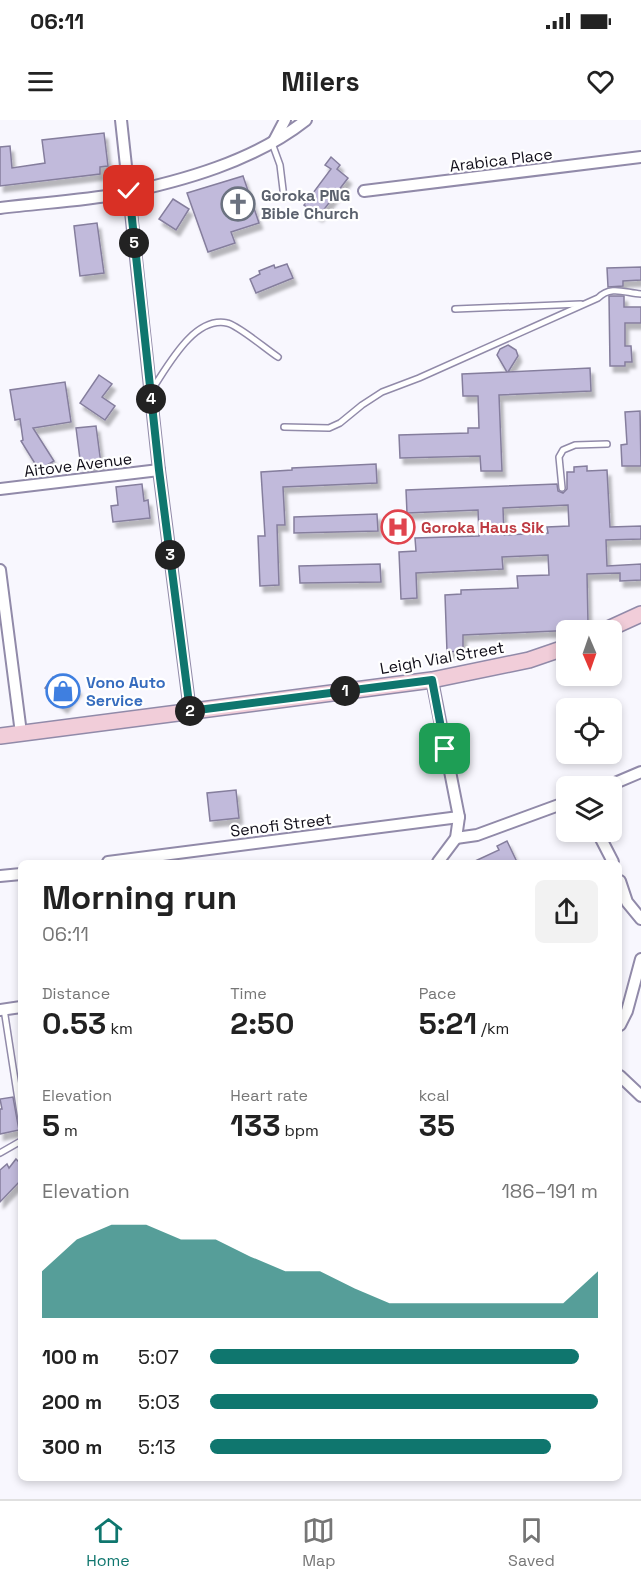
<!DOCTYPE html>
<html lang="en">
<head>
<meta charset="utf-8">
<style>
	:root { --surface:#fff; --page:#f2f2f2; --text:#222; --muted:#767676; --line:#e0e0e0; --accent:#0f766e }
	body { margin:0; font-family:"Space Grotesk",sans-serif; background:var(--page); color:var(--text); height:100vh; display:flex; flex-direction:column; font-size:22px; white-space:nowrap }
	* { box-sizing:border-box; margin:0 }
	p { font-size:20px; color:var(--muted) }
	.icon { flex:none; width:33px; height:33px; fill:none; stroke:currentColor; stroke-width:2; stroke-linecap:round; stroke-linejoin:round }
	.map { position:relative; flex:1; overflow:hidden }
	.details { position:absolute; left:18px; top:740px; width:604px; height:621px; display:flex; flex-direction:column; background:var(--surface); border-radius:9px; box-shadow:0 3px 9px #0003 }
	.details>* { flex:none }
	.needle { width:39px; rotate:178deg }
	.controls { position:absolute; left:556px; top:500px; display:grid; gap:12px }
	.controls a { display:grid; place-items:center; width:66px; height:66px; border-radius:9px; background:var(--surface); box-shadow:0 3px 9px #0003; font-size:30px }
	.pin { position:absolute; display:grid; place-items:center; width:51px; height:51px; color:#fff; margin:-26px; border-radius:12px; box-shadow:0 3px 9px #0006 }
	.km { position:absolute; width:30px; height:30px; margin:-15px; border-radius:50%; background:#222; color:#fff; font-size:16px; line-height:30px; text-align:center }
	.round { display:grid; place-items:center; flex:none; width:63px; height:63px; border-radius:9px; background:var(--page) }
	.head { display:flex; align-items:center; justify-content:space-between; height:102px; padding:0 24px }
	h1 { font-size:33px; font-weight:600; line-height:45px }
	.stats { display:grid; grid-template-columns:repeat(3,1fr); gap:9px; height:102px; padding:6px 24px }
	.stats div { display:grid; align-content:center }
	.stats b { font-size:30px; font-weight:600 }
	.stats small { font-size:16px; font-weight:400 }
	.stats p { font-size:16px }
	.chart { height:168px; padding:12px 24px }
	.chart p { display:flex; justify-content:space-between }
	.chart svg { width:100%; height:108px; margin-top:6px; fill:var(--accent); opacity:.7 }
	ul { padding:0 24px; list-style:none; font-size:20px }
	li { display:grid; grid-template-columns:96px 72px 1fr; align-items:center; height:45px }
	li i { height:15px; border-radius:8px; background:var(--accent) }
	.status { display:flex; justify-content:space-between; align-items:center; height:42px; padding:0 30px; background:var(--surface); direction:ltr }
	.status svg { height:16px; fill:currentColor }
	header { display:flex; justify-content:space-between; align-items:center; height:78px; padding:0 24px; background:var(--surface); font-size:27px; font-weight:600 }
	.tabs { display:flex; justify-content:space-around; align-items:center; height:84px; border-top:2px solid var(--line); background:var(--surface); font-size:16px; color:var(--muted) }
	.tabs a { display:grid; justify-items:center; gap:3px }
	.tabs .current { color:var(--accent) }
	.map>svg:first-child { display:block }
	.building { fill:#c1badb; stroke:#857e9d; stroke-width:1.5; fill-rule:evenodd; filter:url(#shadow) }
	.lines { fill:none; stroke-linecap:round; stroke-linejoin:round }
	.lane-casing { stroke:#918aa9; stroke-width:8 }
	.street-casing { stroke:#918aa9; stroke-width:14 }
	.secondary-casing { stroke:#918aa9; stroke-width:18 }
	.lane { stroke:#fff; stroke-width:5 }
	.street { stroke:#fff; stroke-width:10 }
	.secondary { stroke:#f1cdd9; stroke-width:15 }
	.route-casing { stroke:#fff; stroke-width:12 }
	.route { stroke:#0f766e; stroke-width:8 }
	.labels { text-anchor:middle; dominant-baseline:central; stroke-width:4.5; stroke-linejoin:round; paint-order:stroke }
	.street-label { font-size:16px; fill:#100d18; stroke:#fff }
	.worship-label { font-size:16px; font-weight:bold; fill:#5b616d; stroke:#fff; text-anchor:start }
	.health-label { font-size:16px; font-weight:bold; fill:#be3a42; stroke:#fff; text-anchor:start }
	.shop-label { font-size:16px; font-weight:bold; fill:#366cbe; stroke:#fff; text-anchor:start }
</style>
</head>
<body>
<div class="status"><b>06:11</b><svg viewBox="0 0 49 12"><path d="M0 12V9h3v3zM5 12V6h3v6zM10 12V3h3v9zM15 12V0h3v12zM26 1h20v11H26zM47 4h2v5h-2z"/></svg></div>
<header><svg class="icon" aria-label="menu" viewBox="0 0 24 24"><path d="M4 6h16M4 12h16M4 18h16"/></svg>Milers<svg class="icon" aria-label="heart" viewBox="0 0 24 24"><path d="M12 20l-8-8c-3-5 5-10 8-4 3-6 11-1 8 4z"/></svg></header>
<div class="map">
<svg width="641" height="1379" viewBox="0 0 641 1379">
	<defs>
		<filter id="shadow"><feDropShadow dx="3.5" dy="6" stdDeviation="1.5" flood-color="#0004"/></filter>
	</defs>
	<rect width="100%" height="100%" fill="#f8f7fe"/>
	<g class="building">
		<path d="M104,13L108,46L100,47V54L0,66V27L10,26L12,48L45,43L42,20Z"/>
		<path d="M331,37L340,45L337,49L348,58L319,96L304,85L331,49L325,45Z"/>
		<path d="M243,56L259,103L231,112L235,123L208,132L187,73Z"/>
		<path d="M173,79L189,89L176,110L159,99Z"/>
		<path d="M97,103L104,153L80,156L74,106Z"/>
		<path d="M287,144L293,158L256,173L250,159L260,154L259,151L274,145L275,148Z"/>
		<path d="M641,147V160L623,161V166L608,167L607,148Z"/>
		<path d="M609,176H624V187H641V203H625V226H631L632,242H625V246H610Z"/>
		<path d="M508,225L516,230L518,236L508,252L590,248L591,271L499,275L502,351H481L480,336L400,338L399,315L468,313V308H479L478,276H463L462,254L507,252L497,235L500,229Z"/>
		<path d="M99,255L112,264L102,277L115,286L105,300L80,283Z"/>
		<path d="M65,262L71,302L33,308L54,341L39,350L21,321L23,320L20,299L15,300L10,270Z"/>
		<path d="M640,291L641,346H622L621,325L627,324L625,292Z"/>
		<path d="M96,306L101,344L81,347L76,308Z"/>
		<path d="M376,344L377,363L283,367L285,405H277L279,465L260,466L258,416H265L261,352L292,350V348Z"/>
		<path d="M587,346V351L607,350L610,407L641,406V419L606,420L607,446L641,444V460L620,461V453L587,454L588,503H578V510L463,515V531L447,532L445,475L461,474V470L518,468L517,456L549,455L548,435L502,437L503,449L416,453L417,478L401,479L399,432L416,431L415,418L479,416L478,390L407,393L406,370L557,364L558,371L563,373L567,369V352H574V347ZM568,385L569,406L547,407L548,413L504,415L503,388Z"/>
		<path d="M142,364L144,381L148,380L150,398L113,402L111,386L118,385L116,367Z"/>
		<path d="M377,394L378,411L294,413V397Z"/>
		<path d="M380,444L381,462L300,463L299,446Z"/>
		<path d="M53,557L62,564L65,559L78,569L64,587L50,576L52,573L45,568Z"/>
		<path d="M236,670L239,698L210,701L207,673Z"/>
		<path d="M507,721L517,742H473L499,730L497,726Z"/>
		<path d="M13,977L19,1010L0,1014V989H2L0,979Z"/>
		<path d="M16,1039L21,1044V1060L0,1082V1050L7,1044L9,1048Z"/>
	</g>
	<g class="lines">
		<g class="lane-casing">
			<g id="lane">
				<path d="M272,23L280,45L284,78"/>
				<path d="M455,189L581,184"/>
				<path d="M151,271C167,248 193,196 227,203C238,205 267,230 278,237"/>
				<path d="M284,307L329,308L340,303L362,285L382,272L419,258L598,178C611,165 625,173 641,174"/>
				<path d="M562,368L559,337L563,330L575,325L607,324"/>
				<path d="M4,889L21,999"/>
				<path d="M0,1033L21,1021"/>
			</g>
		</g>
		<g class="street-casing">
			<g id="street">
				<path d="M121,0L159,350L190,591"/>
				<path d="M274,21L285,0"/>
				<path d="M364,71L641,37"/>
				<path d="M0,88C39,83 80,81 119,74C183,61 254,41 306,0"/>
				<path d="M0,369L159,350"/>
				<path d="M0,450L21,613"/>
				<path d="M432,560L459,697L456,718L438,742"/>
				<path d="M608,666L641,652"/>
				<path d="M597,711L613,742"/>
				<path d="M456,718L477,715L567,682"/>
				<path d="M108,742L459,697"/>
				<path d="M0,756L21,754"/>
				<path d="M620,761L627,782L641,799"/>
				<path d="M0,890L21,887"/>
				<path d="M620,905L627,891L641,839"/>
				<path d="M620,956L641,976"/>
			</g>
		</g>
		<g class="secondary-casing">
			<g id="secondary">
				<path d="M606,510L641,494"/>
				<path d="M0,616L432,560L529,540L567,527"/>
			</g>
		</g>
		<use href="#lane" class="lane"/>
		<use href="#street" class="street"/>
		<use href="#secondary" class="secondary"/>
	</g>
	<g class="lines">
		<g class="route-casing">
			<path id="route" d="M129,71L159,350L190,591L432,560L445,629"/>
		</g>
		<use href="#route" class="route"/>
	</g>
	<defs>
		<g id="church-ring" transform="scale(1.725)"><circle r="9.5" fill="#fff" stroke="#6b7280" stroke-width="1.5"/><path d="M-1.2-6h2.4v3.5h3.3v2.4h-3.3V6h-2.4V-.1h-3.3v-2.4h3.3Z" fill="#6b7280"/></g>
		<g id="hospital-ring" transform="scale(1.725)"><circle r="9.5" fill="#fff" stroke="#e0444e" stroke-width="1.5"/><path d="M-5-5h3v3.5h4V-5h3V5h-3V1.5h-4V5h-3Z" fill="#e0444e"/></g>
		<g id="shop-ring" transform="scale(1.725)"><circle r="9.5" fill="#fff" stroke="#3f7fe0" stroke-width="1.5"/><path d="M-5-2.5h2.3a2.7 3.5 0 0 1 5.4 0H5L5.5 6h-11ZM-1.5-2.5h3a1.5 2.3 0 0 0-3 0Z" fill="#3f7fe0"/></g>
	</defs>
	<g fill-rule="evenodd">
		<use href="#church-ring" x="238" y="84"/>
		<use href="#hospital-ring" x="398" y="407"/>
		<use href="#shop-ring" x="63" y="571"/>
	</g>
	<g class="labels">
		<g class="street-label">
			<text transform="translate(501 40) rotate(-7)">Arabica Place</text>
			<text transform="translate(78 345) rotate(-7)">Aitove Avenue</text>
			<text transform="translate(442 538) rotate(-10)">Leigh Vial Street</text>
			<text transform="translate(281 705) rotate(-7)">Senofi Street</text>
		</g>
		<g class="worship-label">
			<text x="261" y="75">Goroka PNG<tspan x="261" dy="18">Bible Church</tspan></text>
		</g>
		<g class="health-label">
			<text x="421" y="407">Goroka Haus Sik</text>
		</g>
		<g class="shop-label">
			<text x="86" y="562">Vono Auto<tspan x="86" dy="18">Service</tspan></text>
		</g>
	</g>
</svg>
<div class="controls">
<a><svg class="needle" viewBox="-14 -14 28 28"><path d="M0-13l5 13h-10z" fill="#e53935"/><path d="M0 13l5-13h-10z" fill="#767676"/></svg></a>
<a><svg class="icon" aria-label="locate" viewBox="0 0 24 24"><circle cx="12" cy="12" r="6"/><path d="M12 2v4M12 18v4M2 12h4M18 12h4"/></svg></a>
<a><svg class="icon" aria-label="layers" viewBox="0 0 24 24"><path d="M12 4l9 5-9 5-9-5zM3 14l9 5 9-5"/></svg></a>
</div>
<div class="pin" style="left:445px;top:629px;background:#1e9e55"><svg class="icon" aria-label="arrive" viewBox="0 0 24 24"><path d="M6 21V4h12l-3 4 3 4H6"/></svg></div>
<div class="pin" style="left:129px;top:71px;background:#d93025"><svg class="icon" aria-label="check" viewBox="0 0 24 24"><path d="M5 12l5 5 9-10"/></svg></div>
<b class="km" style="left:345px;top:571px">1</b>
<b class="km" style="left:190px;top:591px">2</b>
<b class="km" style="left:170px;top:435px">3</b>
<b class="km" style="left:151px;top:279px">4</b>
<b class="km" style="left:134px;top:123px">5</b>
<section class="details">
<div class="head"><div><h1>Morning run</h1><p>06:11</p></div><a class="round"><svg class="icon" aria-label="share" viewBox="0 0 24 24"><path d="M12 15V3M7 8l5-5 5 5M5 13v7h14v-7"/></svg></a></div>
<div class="stats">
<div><p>Distance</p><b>0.53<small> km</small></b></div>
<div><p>Time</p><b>2:50</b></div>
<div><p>Pace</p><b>5:21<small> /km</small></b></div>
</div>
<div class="stats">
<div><p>Elevation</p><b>5<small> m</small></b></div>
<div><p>Heart rate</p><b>133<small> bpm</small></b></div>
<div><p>kcal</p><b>35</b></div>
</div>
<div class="chart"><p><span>Elevation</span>186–191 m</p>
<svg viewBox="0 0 160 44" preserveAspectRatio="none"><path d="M0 44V25L10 12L20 6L30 6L40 12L50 12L60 19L70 25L80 25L90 32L100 38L110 38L120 38L130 38L140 38L150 38L160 25V44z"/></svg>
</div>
<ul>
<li><b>100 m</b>5:07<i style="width:95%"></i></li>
<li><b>200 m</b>5:03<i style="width:100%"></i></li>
<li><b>300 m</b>5:13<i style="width:88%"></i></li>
</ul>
</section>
</div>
<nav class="tabs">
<a class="current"><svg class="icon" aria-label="home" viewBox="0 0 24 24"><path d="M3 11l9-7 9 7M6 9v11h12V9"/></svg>Home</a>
<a><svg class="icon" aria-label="map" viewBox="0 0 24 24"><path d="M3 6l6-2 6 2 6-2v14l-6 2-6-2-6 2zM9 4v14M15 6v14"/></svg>Map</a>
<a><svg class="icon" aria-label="saved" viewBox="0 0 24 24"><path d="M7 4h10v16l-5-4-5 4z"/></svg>Saved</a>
</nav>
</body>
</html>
